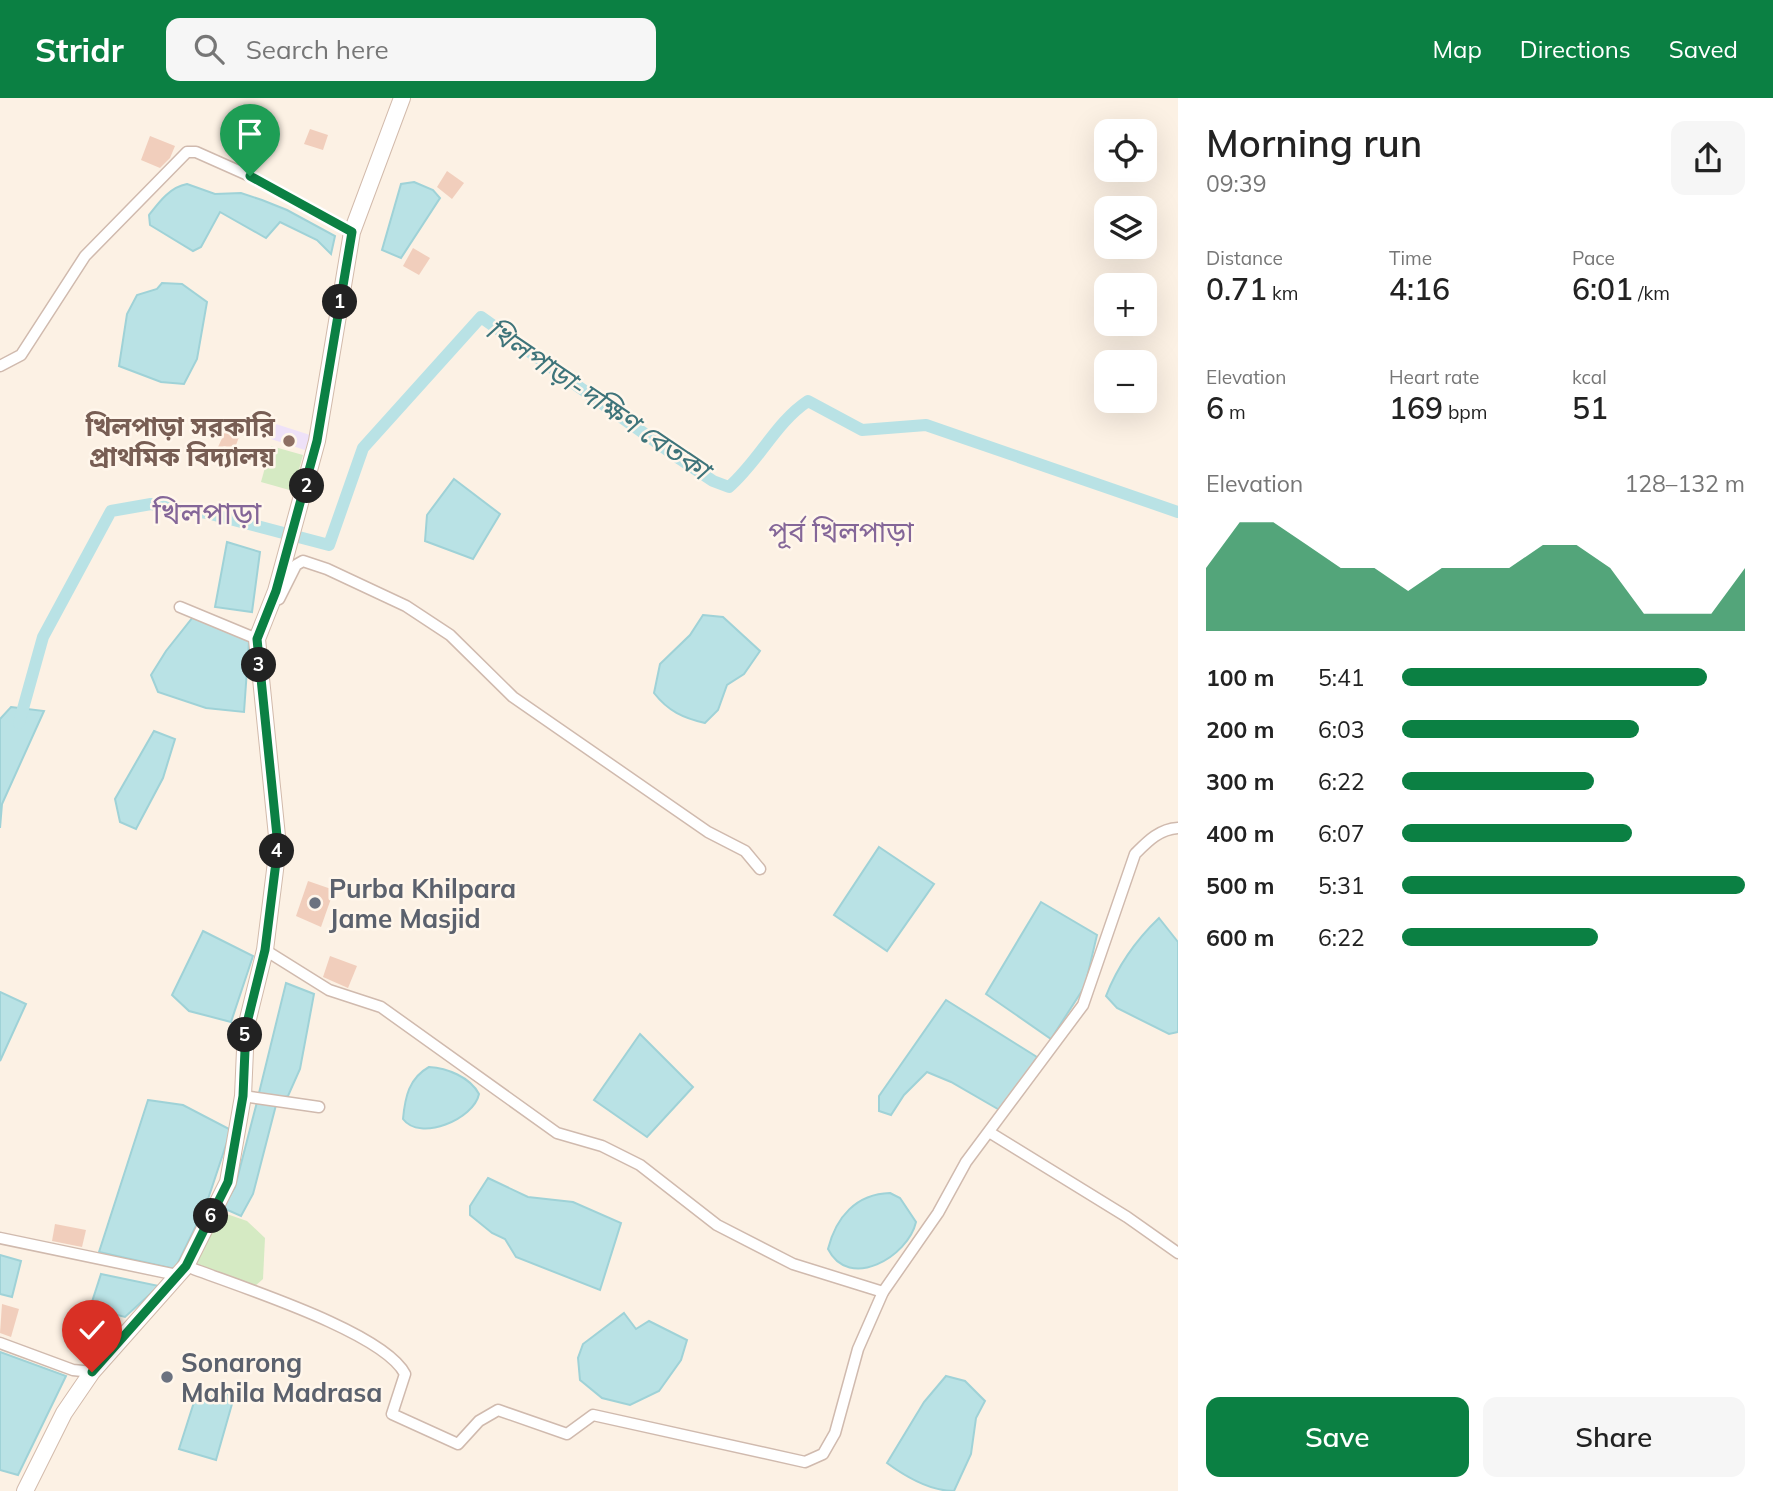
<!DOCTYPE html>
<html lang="en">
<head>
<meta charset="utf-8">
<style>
	:root { --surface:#fff; --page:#f6f6f6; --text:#222; --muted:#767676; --accent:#0b8043 }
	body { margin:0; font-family:Mulish,"Noto Sans Bengali",sans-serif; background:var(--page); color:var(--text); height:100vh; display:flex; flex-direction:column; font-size:26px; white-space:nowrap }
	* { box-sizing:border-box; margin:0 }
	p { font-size:23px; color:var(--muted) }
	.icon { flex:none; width:38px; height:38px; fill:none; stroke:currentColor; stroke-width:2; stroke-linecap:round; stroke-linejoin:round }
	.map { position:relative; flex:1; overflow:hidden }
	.sheet { display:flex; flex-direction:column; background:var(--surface); width:595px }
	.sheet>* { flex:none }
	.controls { position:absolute; left:1094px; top:21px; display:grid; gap:14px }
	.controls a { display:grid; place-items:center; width:63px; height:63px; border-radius:14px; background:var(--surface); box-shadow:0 7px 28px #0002; font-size:35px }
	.pin { position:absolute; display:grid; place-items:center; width:60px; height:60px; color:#fff; margin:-72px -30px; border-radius:50% 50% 50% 0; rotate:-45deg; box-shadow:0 0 7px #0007 }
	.pin .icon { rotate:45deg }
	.km { position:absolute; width:35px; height:35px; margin:-18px; border-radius:50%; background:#222; color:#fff; font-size:19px; line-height:35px; text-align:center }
	.round { display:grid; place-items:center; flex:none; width:74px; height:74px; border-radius:14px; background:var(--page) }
	.head { display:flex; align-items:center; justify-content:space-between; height:119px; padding:0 28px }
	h1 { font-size:38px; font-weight:600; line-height:52px }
	.stats { display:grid; grid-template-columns:repeat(3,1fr); gap:10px; height:119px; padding:7px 28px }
	.stats div { display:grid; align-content:center }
	.stats b { font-size:30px; font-weight:600 }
	.stats small { font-size:19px; font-weight:400 }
	.stats p { font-size:19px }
	.chart { height:196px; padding:14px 28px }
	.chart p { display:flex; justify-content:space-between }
	.chart svg { width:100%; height:126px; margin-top:7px; fill:var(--accent); opacity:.7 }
	.action { display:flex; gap:14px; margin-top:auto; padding:14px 28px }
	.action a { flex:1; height:80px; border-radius:14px; background:var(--accent); color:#fff; font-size:28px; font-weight:600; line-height:80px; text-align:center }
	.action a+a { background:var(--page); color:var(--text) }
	ul { padding:0 28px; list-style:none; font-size:23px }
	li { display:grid; grid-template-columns:112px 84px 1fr; align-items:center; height:52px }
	li i { height:18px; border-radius:9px; background:var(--accent) }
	header { display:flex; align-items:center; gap:42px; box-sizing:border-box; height:98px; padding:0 35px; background:var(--accent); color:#fff }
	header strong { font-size:33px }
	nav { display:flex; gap:38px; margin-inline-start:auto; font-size:24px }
	.search { width:490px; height:63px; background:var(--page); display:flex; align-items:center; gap:18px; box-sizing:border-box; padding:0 24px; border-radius:14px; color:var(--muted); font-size:26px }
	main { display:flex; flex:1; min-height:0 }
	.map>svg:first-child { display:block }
	.education { fill:#eee1f8 }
	.green { fill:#d5eac3 }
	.water { fill:#b9e2e5; stroke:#9fd2d7; stroke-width:2 }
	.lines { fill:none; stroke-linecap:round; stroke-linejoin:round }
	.canal { stroke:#b9e2e5; stroke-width:12 }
	.building { fill:#f1cebc }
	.street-casing { stroke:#d0baae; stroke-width:13 }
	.secondary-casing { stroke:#d2baab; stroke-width:18 }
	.street { stroke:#fff; stroke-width:10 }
	.secondary { stroke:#fff; stroke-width:16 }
	.route-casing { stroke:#fff; stroke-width:14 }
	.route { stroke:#0b8043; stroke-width:9 }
	.education-dot { fill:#8d6e63; stroke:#fff6eb; stroke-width:2.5 }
	.worship-dot { fill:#6b7280; stroke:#fff6eb; stroke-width:2.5 }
	.labels { text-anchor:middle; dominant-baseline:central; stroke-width:5; stroke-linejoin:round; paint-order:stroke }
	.education-label { font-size:26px; font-weight:bold; fill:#785e54; stroke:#fff6eb; text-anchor:end }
	.worship-label { font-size:26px; font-weight:bold; fill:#5b616d; stroke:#fff6eb; text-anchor:start }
	.water-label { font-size:28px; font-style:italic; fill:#3e747a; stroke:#fff6eb }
	.neighbourhood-label { font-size:28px; fill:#846698; stroke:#fff6eb }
	.quarter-label { font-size:30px; fill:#846698; stroke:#fff6eb }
</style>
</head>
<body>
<header>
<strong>Stridr</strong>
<div class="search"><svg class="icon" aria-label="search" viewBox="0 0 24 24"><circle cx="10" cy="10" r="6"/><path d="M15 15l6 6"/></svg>Search here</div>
<nav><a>Map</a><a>Directions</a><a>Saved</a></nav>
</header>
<main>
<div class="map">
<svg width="1178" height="1393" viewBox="0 0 1178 1393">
	<rect width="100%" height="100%" fill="#fcf1e4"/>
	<path class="education" d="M276,326L310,337L305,352L271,341Z"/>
	<g class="green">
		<path d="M271,348L303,357L293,393L261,384Z"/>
		<path d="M221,1114L247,1123L265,1140L263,1181L253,1190L193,1168Z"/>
	</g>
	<g class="water">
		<path d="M414,84L433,92L440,100L401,160L382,152L401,86Z"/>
		<path d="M187,86L215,96L241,95L262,102L287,112L335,138L331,156L317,142L280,124L266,140L220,114L201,149L193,153L150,127L149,117C159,104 170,89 187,86Z"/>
		<path d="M162,185L182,186L207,204L197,261L184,286L161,284L119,268L127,216L137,197L157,191Z"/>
		<path d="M454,381L500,416L473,461L425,443L427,417Z"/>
		<path d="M227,444L260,454L252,514L215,509Z"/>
		<path d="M703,517L723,519L760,553L744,576L727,587L718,612L705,625C683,620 668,613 654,595L660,566L690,537Z"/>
		<path d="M193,519L249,543L244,614L206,610L158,594L151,577L166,553Z"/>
		<path d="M11,609L44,613L2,706L0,730V621Z"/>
		<path d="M154,633L175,641L163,680L136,731L120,724L115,701Z"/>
		<path d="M879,749L934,786L887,853L834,817Z"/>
		<path d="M1041,804L1097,837L1085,888L1051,941L986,896Z"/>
		<path d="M1159,820L1178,844V934L1169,936L1117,910L1106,898C1118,867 1135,843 1159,820Z"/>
		<path d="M203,833L253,858L231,924L189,913L172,897Z"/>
		<path d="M286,885L314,896L300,971L288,998L280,1001L259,995Z"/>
		<path d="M0,894L26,906L0,963Z"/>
		<path d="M946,902L1037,959L1003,1014L951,984L927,974L904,997L891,1017L879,1013V998Z"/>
		<path d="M640,936L693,989L647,1039L594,1002Z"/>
		<path d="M429,969C447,970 470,979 479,996C474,1021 420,1044 403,1021C405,999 409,980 429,969Z"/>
		<path d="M148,1002L183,1007L231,1032L206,1107L175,1171L99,1154Z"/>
		<path d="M257,1004L276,1007L253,1096L241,1118L223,1110L235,1089Z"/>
		<path d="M488,1080L528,1099L573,1104L621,1125L600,1192L516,1159L505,1141L492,1135L470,1117V1108Z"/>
		<path d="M890,1095L900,1100L916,1124C908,1159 849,1193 828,1151C836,1119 856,1096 890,1095Z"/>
		<path d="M0,1157L21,1163L12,1199L0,1196Z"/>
		<path d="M101,1176L159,1188L125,1219L90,1210Z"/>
		<path d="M624,1215L636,1231L649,1223L687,1242L681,1262L659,1293L630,1307L602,1300L580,1282L578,1260L583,1246Z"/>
		<path d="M0,1254L66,1278L18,1377L0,1372Z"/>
		<path d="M946,1278L965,1283L985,1303L976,1320L971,1356L954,1393C930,1393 906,1379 887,1365L924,1304Z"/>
		<path d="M215,1293L234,1299L216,1362L179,1351L196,1298L211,1301Z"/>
	</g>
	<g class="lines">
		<path class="canal" d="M19,625L43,539L111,413L151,406L207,415L329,447L363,350L481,219L680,361L713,383L729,389C759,363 776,324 808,303L862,332L926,327L1178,414"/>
	</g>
	<g class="building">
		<path d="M310,31L328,37L323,52L304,46Z"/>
		<path d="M150,38L175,48L170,60L160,70L141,62Z"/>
		<path d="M447,73L464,85L452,101L437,89Z"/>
		<path d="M413,150L430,160L419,177L403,168Z"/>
		<path d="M225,334L239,339L233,355L218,349Z"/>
		<path d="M308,783L334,792L321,829L296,818Z"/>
		<path d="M330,858L357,868L348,890L323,879Z"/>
		<path d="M55,1126L86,1132L82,1149L52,1143Z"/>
		<path d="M2,1206L19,1211L11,1239L0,1235Z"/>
	</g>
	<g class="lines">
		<g class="street-casing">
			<g id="street">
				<path d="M0,268L21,257L85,158L187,54H196L250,78L352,134"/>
				<path d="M279,501L296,467L303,463L327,471L406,508L450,537L513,599L708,734L745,753L760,771"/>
				<path d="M180,509L257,541"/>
				<path d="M265,852L329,892L381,909L557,1035L602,1048L640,1067L717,1127L793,1166L883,1194"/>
				<path d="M243,998L319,1009"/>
				<path d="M989,1034L1127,1119L1178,1155"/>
				<path d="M0,1140L177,1177"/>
				<path d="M186,1168C234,1187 383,1233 405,1276L392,1316L458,1346L479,1323L498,1312L567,1336L593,1317L805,1364L823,1356L835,1335L858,1251L883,1194L938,1115L966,1064L1083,907L1135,756C1147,744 1159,731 1178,730"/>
				<path d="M0,1245L73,1272L92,1274"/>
			</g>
		</g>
		<g class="secondary-casing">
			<path id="secondary" d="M25,1393L64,1315L92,1274L186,1168L228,1084L243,998L246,929L265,852L278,748L257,541L276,493L317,343L352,134L402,0"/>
		</g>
		<use href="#street" class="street"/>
		<use href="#secondary" class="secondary"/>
	</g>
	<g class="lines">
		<g class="route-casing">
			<path id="route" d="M92,1274L186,1168L228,1084L243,998L246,929L265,852L278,748L257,541L276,493L317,343L352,134L250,78"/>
		</g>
		<use href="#route" class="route"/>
	</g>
	<circle class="education-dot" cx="289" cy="343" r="7"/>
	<g class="worship-dot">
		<circle cx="315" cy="805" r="7"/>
		<circle cx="167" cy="1279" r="7"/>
	</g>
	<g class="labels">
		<g class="education-label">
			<text x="275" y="328">খিলপাড়া সরকারি<tspan x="275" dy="30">প্রাথমিক বিদ্যালয়</tspan></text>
		</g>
		<g class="worship-label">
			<text x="329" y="790">Purba Khilpara<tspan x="329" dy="30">Jame Masjid</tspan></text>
			<text x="181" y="1264">Sonarong<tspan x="181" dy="30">Mahila Madrasa</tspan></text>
		</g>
		<g class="water-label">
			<text transform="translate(598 301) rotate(34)">খিলপাড়া-দক্ষিণ বেতকা</text>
		</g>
		<g class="neighbourhood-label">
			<text x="841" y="433">পূর্ব খিলপাড়া</text>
		</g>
		<g class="quarter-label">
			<text x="207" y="415">খিলপাড়া</text>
		</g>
	</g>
</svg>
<div class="controls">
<a><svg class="icon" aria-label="locate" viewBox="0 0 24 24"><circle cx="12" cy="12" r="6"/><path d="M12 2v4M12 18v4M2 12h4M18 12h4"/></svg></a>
<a><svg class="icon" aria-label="layers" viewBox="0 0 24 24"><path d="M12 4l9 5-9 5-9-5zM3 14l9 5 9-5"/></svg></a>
<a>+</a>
<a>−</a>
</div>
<div class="pin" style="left:250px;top:78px;background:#1e9e55"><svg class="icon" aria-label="arrive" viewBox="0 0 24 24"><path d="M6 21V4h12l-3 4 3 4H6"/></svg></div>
<div class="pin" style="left:92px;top:1274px;background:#d93025"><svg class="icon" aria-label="check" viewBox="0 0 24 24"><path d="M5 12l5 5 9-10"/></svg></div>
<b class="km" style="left:340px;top:204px">1</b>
<b class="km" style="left:307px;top:388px">2</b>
<b class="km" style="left:259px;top:567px">3</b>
<b class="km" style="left:277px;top:753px">4</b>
<b class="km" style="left:245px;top:937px">5</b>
<b class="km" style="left:211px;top:1118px">6</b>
</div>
<section class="sheet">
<div class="head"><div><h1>Morning run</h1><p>09:39</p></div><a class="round"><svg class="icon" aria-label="share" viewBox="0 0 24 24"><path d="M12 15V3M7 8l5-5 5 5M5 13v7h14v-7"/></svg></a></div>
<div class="stats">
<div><p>Distance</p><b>0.71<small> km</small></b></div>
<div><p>Time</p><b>4:16</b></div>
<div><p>Pace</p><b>6:01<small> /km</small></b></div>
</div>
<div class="stats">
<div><p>Elevation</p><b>6<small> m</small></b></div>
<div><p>Heart rate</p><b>169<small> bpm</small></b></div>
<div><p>kcal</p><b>51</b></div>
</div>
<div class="chart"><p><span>Elevation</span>128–132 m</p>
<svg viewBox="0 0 160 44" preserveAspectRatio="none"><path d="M0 44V22L10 6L20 6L30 14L40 22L50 22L60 30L70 22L80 22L90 22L100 14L110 14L120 22L130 38L140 38L150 38L160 22V44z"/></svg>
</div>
<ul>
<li><b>100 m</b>5:41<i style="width:89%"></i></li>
<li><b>200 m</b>6:03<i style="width:69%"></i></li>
<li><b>300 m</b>6:22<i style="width:56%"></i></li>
<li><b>400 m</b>6:07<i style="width:67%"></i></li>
<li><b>500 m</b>5:31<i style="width:100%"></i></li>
<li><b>600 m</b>6:22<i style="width:57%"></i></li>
</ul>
<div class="action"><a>Save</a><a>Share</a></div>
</section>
</main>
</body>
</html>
